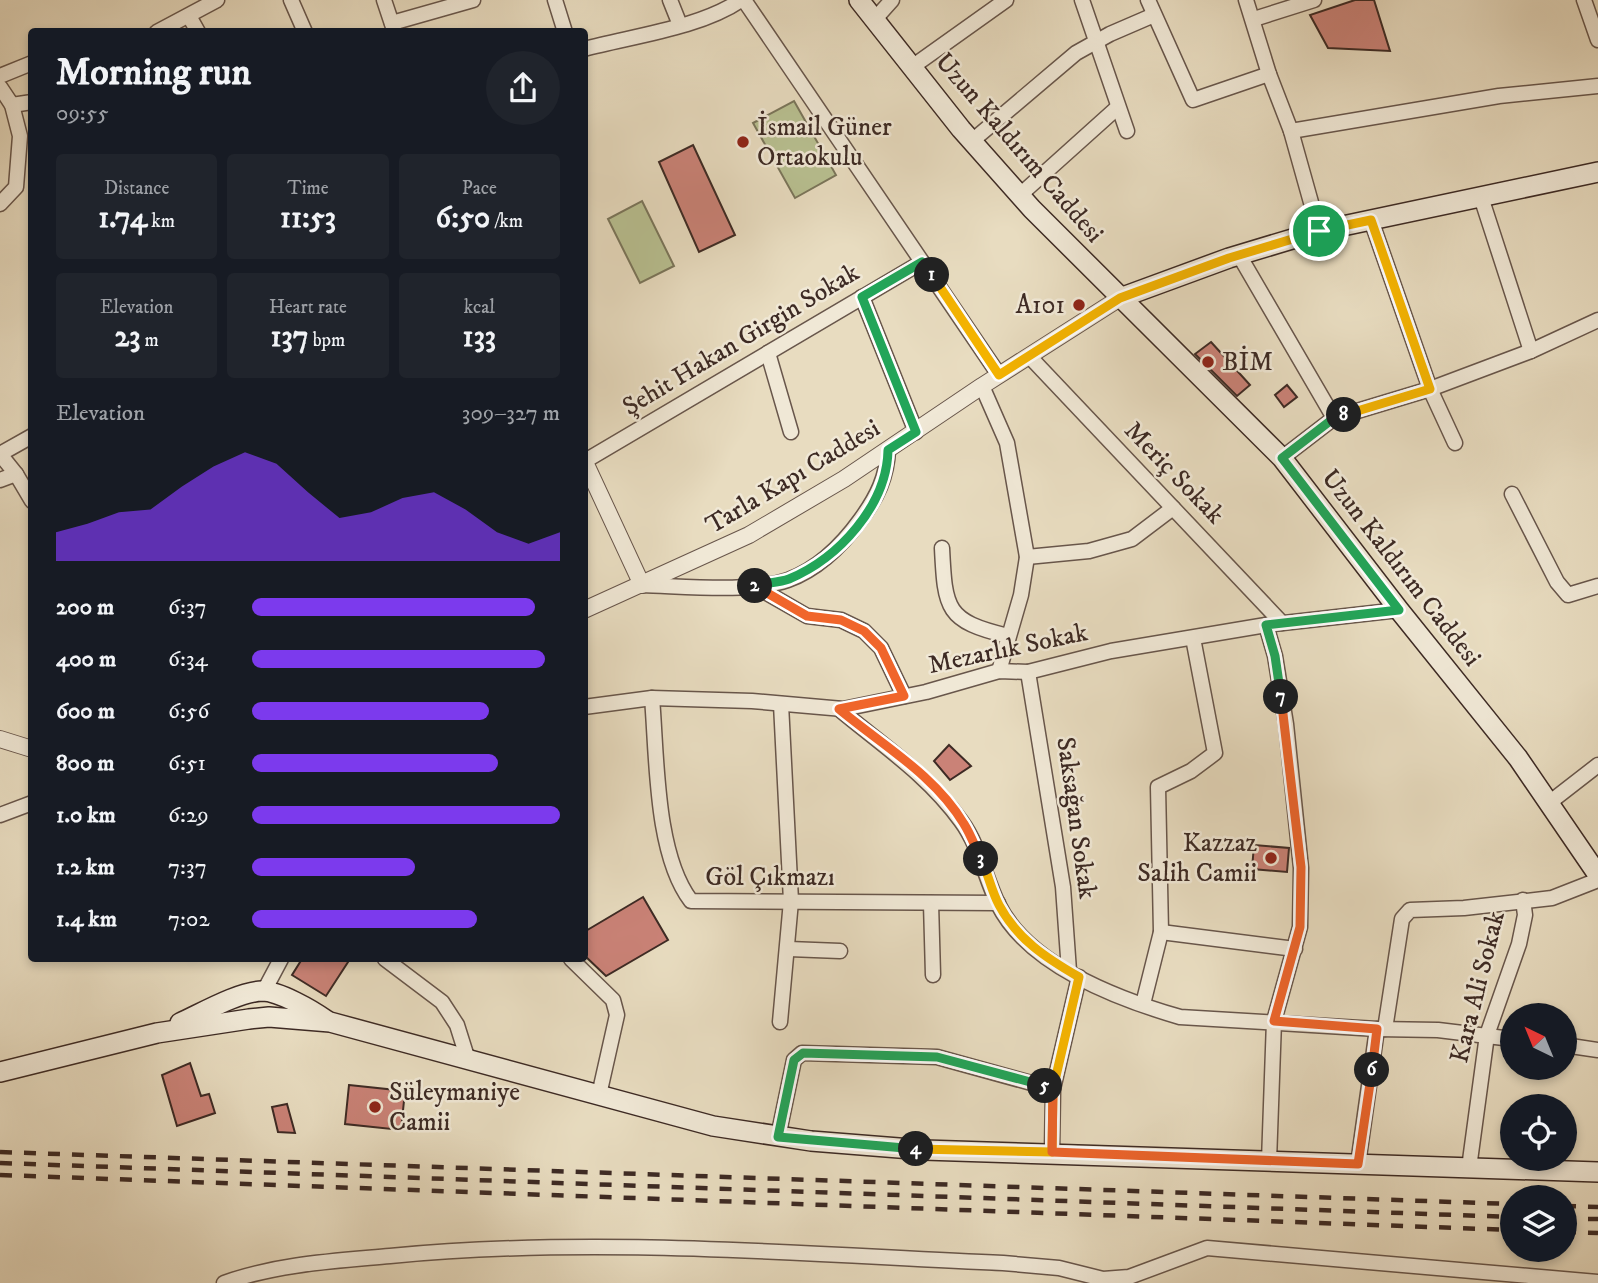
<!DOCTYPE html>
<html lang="en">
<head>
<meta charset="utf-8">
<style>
	:root { --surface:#171b24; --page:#20242c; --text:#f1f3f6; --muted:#9ea1a6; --accent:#7c3aed }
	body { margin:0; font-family:"IM FELL DW Pica",serif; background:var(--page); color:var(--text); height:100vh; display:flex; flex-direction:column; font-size:26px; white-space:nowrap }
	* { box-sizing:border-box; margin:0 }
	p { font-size:23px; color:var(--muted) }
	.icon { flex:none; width:38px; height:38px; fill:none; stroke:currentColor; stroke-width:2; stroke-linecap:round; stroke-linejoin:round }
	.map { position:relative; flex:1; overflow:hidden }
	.drawer { position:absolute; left:28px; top:28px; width:560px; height:934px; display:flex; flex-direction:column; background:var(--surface); border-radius:7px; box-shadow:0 4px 10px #0003 }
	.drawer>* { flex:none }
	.needle { width:46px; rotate:317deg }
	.fabs { position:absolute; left:1500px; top:1003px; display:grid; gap:14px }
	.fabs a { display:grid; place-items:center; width:77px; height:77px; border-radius:50%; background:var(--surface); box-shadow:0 4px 10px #0003; font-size:35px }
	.pin { position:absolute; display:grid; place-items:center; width:60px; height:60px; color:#fff; margin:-30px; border:4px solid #fff; border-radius:50%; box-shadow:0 2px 7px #0007 }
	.km { position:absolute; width:35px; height:35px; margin:-18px; border-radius:50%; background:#222; color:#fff; font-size:19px; line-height:35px; text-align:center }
	.round { display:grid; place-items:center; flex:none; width:74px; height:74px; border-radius:37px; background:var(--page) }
	.head { display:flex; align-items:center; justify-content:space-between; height:119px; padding:0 28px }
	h1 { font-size:38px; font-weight:700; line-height:52px }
	.figures { display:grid; grid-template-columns:repeat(3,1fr); gap:10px; height:119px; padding:7px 28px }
	.figures div { display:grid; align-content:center; border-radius:7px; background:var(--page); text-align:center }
	.figures b { font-size:30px; font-weight:700 }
	.figures small { font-size:19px; font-weight:400 }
	.figures p { font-size:19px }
	.chart { height:196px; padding:14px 28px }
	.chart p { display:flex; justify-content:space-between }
	.chart svg { width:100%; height:126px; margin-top:7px; fill:var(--accent); opacity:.7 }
	ul { padding:0 28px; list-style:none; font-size:23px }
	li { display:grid; grid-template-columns:112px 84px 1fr; align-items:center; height:52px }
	li i { height:18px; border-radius:9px; background:var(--accent) }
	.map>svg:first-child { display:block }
	.green { fill:#b8c091; stroke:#7a755a; stroke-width:2 }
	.building { fill:#ca8277; stroke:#3d2a24; stroke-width:2 }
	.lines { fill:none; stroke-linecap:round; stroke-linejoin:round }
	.minor-casing { stroke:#68564b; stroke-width:17 }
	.tertiary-casing { stroke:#68564b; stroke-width:18 }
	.secondary-casing { stroke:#3d2a24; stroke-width:22 }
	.minor { stroke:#f0e8d6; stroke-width:14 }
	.tertiary { stroke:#f0e8d6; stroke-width:16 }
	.secondary { stroke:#f0e8d6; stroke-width:19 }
	.rail { stroke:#3d2a24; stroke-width:4.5; stroke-dasharray:12 12; stroke-linecap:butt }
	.split-1-casing { stroke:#fff; stroke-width:14 }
	.split-2-casing { stroke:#fff; stroke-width:14 }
	.split-3-casing { stroke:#fff; stroke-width:14 }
	.split-4-casing { stroke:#fff; stroke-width:14 }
	.split-5-casing { stroke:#fff; stroke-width:14 }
	.split-6-casing { stroke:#fff; stroke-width:14 }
	.split-7-casing { stroke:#fff; stroke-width:14 }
	.split-8-casing { stroke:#fff; stroke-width:14 }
	.split-9-casing { stroke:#fff; stroke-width:14 }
	.split-1 { stroke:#f5b400; stroke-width:9 }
	.split-2 { stroke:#22a559; stroke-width:9 }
	.split-3 { stroke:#f0652b; stroke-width:9 }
	.split-4 { stroke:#f5b400; stroke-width:9 }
	.split-5 { stroke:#22a559; stroke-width:9 }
	.split-6 { stroke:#f0652b; stroke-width:9 }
	.split-7 { stroke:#f0652b; stroke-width:9 }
	.split-8 { stroke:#22a559; stroke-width:9 }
	.split-9 { stroke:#f5b400; stroke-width:9 }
	.poi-dot { fill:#8f2418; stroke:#f0e8d6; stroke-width:2.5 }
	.labels { text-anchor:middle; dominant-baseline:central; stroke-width:5; stroke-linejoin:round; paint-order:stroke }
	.poi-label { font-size:26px; fill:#3d2a24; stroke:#f0e8d6; text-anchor:start }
	.street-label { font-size:26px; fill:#3d2a24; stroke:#f0e8d6 }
</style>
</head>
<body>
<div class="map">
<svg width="1598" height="1283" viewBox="0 0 1598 1283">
	<rect width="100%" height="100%" fill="#e8dcc0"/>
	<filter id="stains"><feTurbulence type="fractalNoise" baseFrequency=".00286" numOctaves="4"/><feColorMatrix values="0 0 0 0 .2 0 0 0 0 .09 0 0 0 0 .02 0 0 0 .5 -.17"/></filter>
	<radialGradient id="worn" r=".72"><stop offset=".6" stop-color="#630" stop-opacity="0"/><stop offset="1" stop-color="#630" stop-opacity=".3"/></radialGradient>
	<g class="green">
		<path d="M794,101L836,175L795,198L753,123Z"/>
		<path d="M642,201L674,266L640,283L608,219Z"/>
	</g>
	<g class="building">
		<path d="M1355,0H1374L1390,51L1328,48L1310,15Z"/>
		<path d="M693,145L735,235L699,252L659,162Z"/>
		<path d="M1211,342L1250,385L1237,396L1195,354Z"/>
		<path d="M1287,385L1297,397L1284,407L1275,395Z"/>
		<path d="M949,745L971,766L950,780L934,761Z"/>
		<path d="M1254,845L1289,848L1287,872L1252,869Z"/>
		<path d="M643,897L668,940L606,976L584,955V932Z"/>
		<path d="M302,959H350L326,996L292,975Z"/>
		<path d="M190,1063L201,1096L209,1094L215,1113L177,1126L162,1075Z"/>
		<path d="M349,1085L405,1091L401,1130L345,1124Z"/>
		<path d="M287,1104L295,1133L278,1132L272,1107Z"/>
	</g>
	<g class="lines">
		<g class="minor-casing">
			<g id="minor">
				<path d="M291,0L305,32"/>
				<path d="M384,0L394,30"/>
				<path d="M555,0L565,32"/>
				<path d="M670,0L680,25"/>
				<path d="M744,0L999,375"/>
				<path d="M1082,0L1127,131"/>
				<path d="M1148,0L1193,100L1269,74"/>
				<path d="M1246,0L1269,74L1291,131L1319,231"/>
				<path d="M1584,0L1598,40"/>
				<path d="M189,16L198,32"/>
				<path d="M875,19L892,0"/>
				<path d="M1254,19L1314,0"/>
				<path d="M392,23L473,0"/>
				<path d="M157,32L217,0"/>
				<path d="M584,49C633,36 700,28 741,0"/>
				<path d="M912,67L1006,0"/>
				<path d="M0,76L32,63"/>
				<path d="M0,87L12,105L20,136L16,187L0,204"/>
				<path d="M12,105L32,102"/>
				<path d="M1291,131L1499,96L1598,86"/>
				<path d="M972,141L1076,53L1110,34L1154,15"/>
				<path d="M1020,195L1118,107"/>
				<path d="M1481,197L1531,351"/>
				<path d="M1371,220L1430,389L1455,443"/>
				<path d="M1239,255L1334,418"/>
				<path d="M862,297L916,432"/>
				<path d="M768,353L791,432"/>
				<path d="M1030,357L1282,623"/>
				<path d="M982,386L1007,443L1027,557L1021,595L999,671"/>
				<path d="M0,454L16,474L32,501"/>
				<path d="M0,454L32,436"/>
				<path d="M1282,458L1334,418L1430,389L1531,351L1598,320"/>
				<path d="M585,461L922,262"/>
				<path d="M0,480L16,474"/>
				<path d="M1512,494L1557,582L1568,595L1598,586"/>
				<path d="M942,548C945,610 946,621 1008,636"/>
				<path d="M1027,557L1089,551L1132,539L1173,508"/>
				<path d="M642,585C683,586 750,593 788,580C818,569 843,544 861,519C877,497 887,477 888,450"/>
				<path d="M753,585L807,616L841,620L864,631L881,648L904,696"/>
				<path d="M1266,625L1275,656L1286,724L1301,868L1300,927L1274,1021L1269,1161"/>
				<path d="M1028,672L1063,887L1069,971"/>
				<path d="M652,698C657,756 655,854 691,901L998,903"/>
				<path d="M584,707L652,698L752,701L843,709L926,692L999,671L1028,672L1111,651L1266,625L1399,610"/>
				<path d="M839,709C882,745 928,775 961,821C979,845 985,877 998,904C1028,965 1118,999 1180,1017L1377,1029L1438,1030L1512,1039"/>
				<path d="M1549,803L1598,765"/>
				<path d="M0,815L32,803"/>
				<path d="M931,903L933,975"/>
				<path d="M1161,932L1295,949"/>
				<path d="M789,949L840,951"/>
				<path d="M385,959L442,1002L457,1025L468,1060"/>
				<path d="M571,959L613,1000L617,1015L599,1095"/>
				<path d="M264,991L281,959"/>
				<path d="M1143,1004L1161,932L1158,787L1191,771L1215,753L1193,638"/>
				<path d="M780,1022L791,901L781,704"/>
				<path d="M1385,1029L1402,919L1410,910L1464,908L1552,898L1598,880"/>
				<path d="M1564,1045L1598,1050"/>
				<path d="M778,1137L794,1060L802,1053L937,1057L1053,1089"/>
				<path d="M1052,1152L1053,1089L1079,977"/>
				<path d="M1358,1164L1377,1029"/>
				<path d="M1469,1168L1487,1035L1519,944L1525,915L1523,900"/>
				<path d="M224,1283C276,1264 335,1261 390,1256C594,1236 799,1254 1003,1263L1059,1268L1103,1279L1129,1277L1207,1248L1598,1282"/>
			</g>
		</g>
		<g class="tertiary-casing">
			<g id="tertiary">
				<path d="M584,460L642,585"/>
				<path d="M584,610L749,535L844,479L982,386L1120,298"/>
				<path d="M0,739L32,749"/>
			</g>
		</g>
		<g class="secondary-casing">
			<g id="secondary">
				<path d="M859,0L961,129L1032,209L1282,458L1399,610L1518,758L1598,875"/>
				<path d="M1120,298L1229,258L1319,231L1598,172"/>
				<path d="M180,1023C202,1013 238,992 262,991C279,991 312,1010 326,1020"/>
				<path d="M0,1072L157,1033L249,1019L269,1017L330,1022L713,1126L811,1141L924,1150L1598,1172"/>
			</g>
		</g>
		<use href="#minor" class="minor"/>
		<use href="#tertiary" class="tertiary"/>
		<use href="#secondary" class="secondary"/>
		<g class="rail">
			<path d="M0,1152L1512,1204"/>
			<path d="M0,1163L1512,1217"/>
			<path d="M0,1175L1512,1230"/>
			<path d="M1564,1206L1598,1207"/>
			<path d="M1564,1219H1598"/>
			<path d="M1564,1232L1598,1233"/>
		</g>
	</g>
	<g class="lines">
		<g class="split-1-casing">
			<path id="split-1" d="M932,275L999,375L1120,298L1229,258L1319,231"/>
		</g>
		<g class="split-2-casing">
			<path id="split-2" d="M755,586C760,583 779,583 789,579C839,558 887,505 888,450L916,432L862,297L922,262L932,275"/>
		</g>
		<g class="split-3-casing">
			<path id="split-3" d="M755,586L807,616L841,620L864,631L881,648L904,696L839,709C882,745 935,775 964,824C971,835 975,847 981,859"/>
		</g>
		<g class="split-4-casing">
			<path id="split-4" d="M916,1149L1052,1152L1053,1089L1079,977C1046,958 1017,939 999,905C991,890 988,873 981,859"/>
		</g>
		<g class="split-5-casing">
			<path id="split-5" d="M916,1149L778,1137L794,1060L803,1053L937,1057L1045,1086"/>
		</g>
		<g class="split-6-casing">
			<path id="split-6" d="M1045,1086L1053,1089L1052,1152L1358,1164L1372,1070"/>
		</g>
		<g class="split-7-casing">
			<path id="split-7" d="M1281,697L1301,867L1300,927L1274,1021L1377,1029L1372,1070"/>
		</g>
		<g class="split-8-casing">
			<path id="split-8" d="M1281,697L1275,656L1266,625L1399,610L1282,458L1334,418L1344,415"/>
		</g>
		<g class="split-9-casing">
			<path id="split-9" d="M1319,231L1371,220L1430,389L1344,415"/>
		</g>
		<use href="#split-1" class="split-1"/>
		<use href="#split-2" class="split-2"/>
		<use href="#split-3" class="split-3"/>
		<use href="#split-4" class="split-4"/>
		<use href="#split-5" class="split-5"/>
		<use href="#split-6" class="split-6"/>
		<use href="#split-7" class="split-7"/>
		<use href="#split-8" class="split-8"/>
		<use href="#split-9" class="split-9"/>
	</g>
	<g class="poi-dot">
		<circle cx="743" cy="142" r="7"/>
		<circle cx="1079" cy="305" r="7"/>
		<circle cx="1208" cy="362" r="7"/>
		<circle cx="1271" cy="858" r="7"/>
		<circle cx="375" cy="1107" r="7"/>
	</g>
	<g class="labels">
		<g class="poi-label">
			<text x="757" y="127">İsmail Güner<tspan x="757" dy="30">Ortaokulu</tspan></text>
			<text x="1065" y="305" text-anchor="end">A101</text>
			<text x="1222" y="362">BİM</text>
			<text x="1257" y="843" text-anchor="end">Kazzaz<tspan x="1257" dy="30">Salih Camii</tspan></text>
			<text x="389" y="1092">Süleymaniye<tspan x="389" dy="30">Camii</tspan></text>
		</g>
		<g class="street-label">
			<text transform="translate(1019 148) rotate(49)">Uzun Kaldırım Caddesi</text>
			<text transform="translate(741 340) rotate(-31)">Şehit Hakan Girgin Sokak</text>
			<text transform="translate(1174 473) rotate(46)">Meriç Sokak</text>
			<text transform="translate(793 477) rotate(-31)">Tarla Kapı Caddesi</text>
			<text transform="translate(1401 568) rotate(52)">Uzun Kaldırım Caddesi</text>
			<text transform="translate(1008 649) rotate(-12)">Mezarlık Sokak</text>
			<text transform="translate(1076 818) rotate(82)">Saksağan Sokak</text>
			<text x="770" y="877">Göl Çıkmazı</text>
			<text transform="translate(1478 987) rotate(-76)">Kara Ali Sokak</text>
		</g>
	</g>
	<rect width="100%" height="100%" filter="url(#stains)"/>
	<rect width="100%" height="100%" fill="url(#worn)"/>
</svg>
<div class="fabs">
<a><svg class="needle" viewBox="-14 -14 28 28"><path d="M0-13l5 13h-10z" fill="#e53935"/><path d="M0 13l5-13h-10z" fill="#9ea1a6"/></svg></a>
<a><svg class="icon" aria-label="locate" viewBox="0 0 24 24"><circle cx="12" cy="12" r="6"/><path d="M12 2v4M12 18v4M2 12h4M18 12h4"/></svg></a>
<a><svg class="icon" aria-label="layers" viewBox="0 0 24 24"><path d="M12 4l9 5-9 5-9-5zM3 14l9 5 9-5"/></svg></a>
</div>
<div class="pin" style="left:1319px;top:231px;background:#1e9e55"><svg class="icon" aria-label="arrive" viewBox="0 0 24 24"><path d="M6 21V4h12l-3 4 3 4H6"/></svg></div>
<b class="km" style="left:932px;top:275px">1</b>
<b class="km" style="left:755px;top:586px">2</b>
<b class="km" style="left:981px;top:859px">3</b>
<b class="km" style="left:916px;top:1149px">4</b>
<b class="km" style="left:1045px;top:1086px">5</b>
<b class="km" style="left:1372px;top:1070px">6</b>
<b class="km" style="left:1281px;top:697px">7</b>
<b class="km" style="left:1344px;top:415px">8</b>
<section class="drawer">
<div class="head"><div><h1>Morning run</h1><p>09:55</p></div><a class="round"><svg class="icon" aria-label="share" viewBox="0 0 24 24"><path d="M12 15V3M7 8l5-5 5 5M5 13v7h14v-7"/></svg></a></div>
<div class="figures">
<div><p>Distance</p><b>1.74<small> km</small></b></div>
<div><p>Time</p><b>11:53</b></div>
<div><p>Pace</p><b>6:50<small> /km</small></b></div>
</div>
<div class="figures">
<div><p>Elevation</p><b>23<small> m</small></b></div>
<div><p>Heart rate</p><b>137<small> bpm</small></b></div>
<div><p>kcal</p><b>133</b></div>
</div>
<div class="chart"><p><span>Elevation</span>309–327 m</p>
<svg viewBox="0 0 160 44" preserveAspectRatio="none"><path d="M0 44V34L10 31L20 27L30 26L40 18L50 11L60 6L70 10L80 20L90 29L100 27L110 22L120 20L130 26L140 34L150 38L160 34V44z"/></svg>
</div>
<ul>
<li><b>200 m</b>6:37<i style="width:92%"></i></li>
<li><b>400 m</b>6:34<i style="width:95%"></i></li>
<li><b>600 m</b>6:56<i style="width:77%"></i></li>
<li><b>800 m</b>6:51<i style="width:80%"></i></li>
<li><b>1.0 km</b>6:29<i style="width:100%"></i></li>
<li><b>1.2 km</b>7:37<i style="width:53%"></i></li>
<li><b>1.4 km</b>7:02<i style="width:73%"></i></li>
</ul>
</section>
</div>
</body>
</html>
